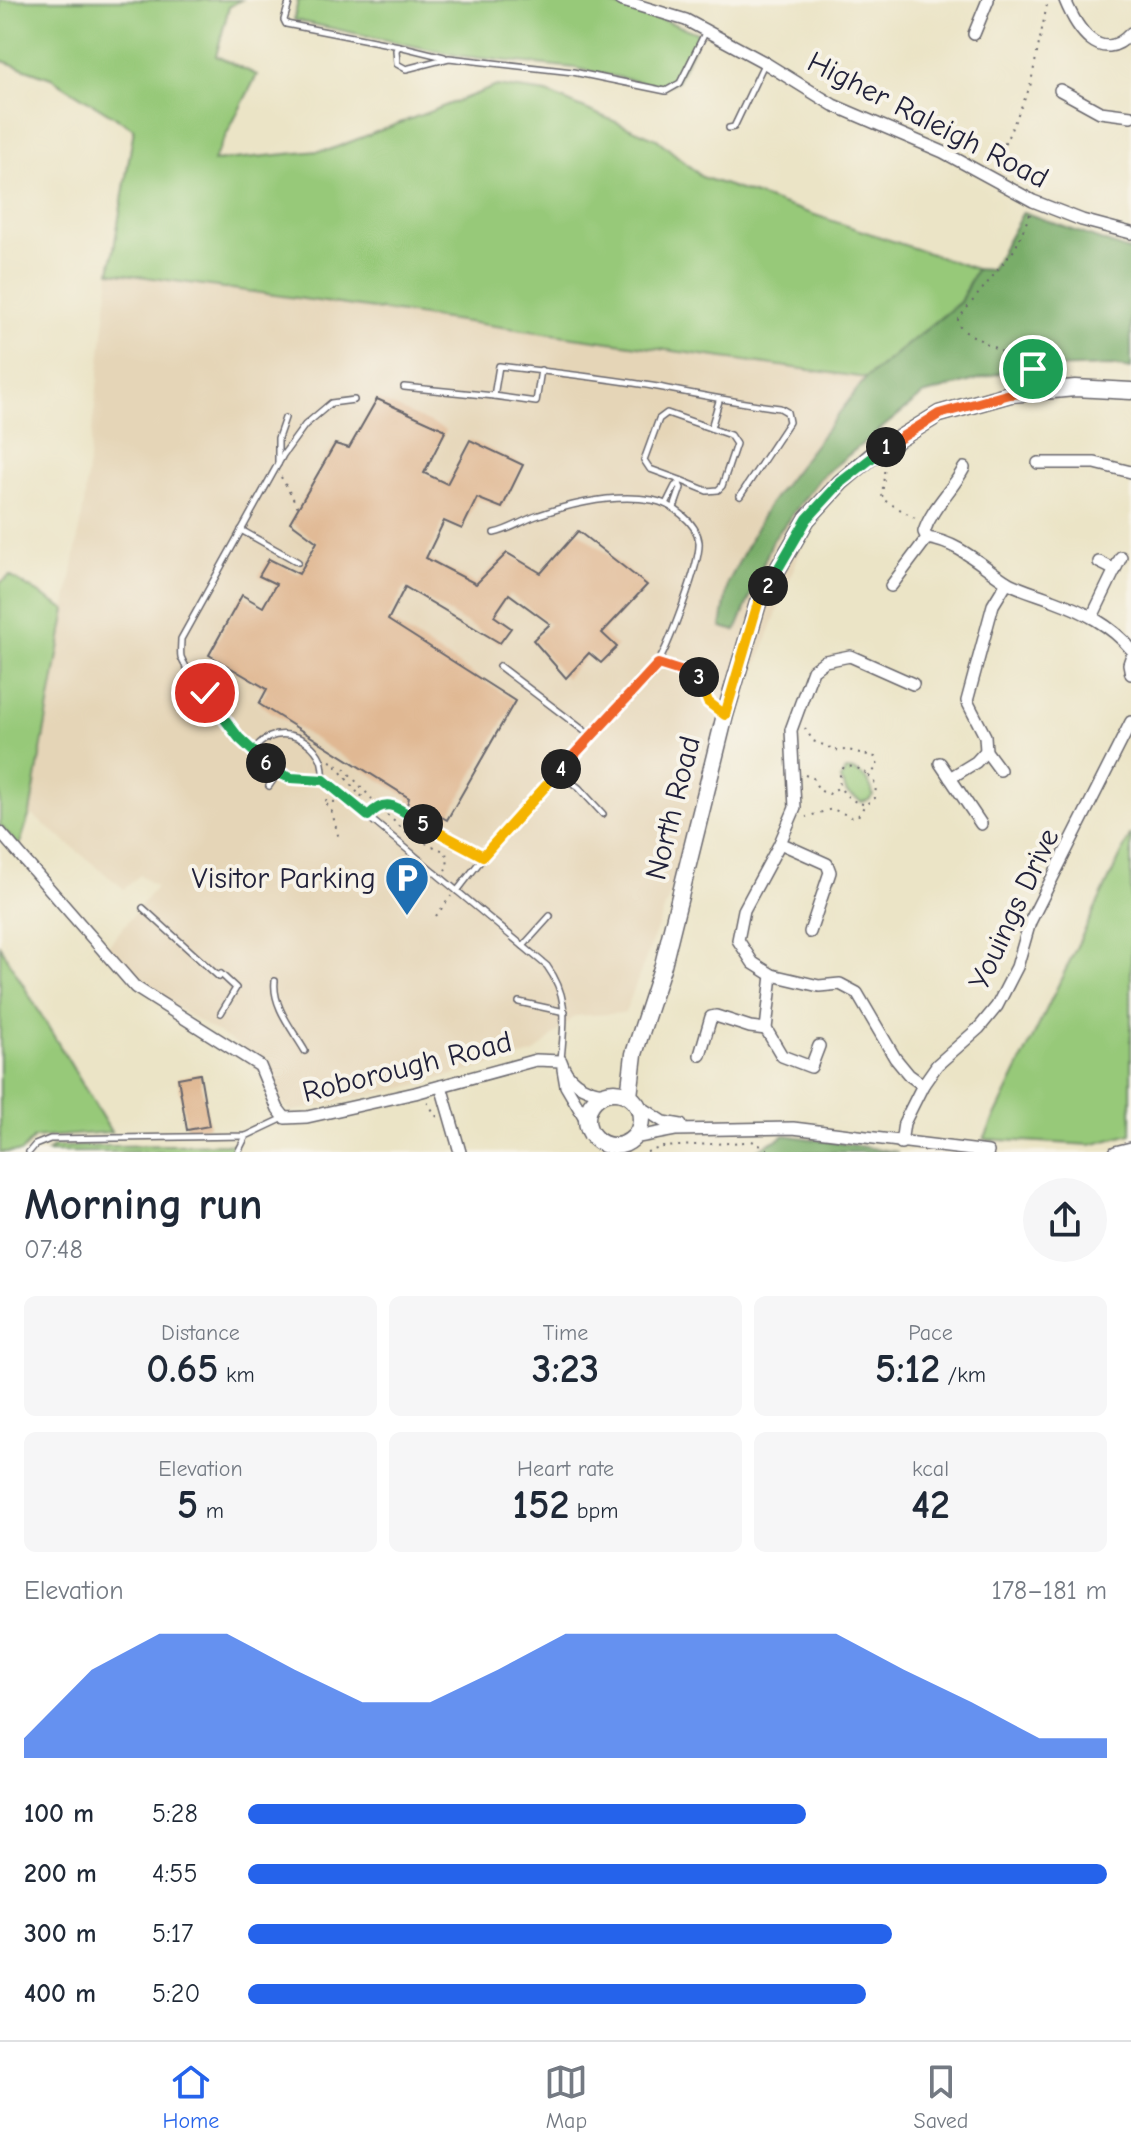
<!DOCTYPE html>
<html lang="en">
<head>
<meta charset="utf-8">
<style>
	:root { --surface:#fff; --page:#f6f6f7; --text:#1f2937; --muted:#747a83; --line:#e0e1e3; --accent:#2563eb }
	body { margin:0; font-family:"Comic Neue",sans-serif; background:var(--page); color:var(--text); height:100vh; display:flex; flex-direction:column; font-size:30px; white-space:nowrap }
	* { box-sizing:border-box; margin:0 }
	p { font-size:26px; color:var(--muted) }
	.icon { flex:none; width:44px; height:44px; fill:none; stroke:currentColor; stroke-width:2; stroke-linecap:round; stroke-linejoin:round }
	.map { position:relative; height:1152px; overflow:hidden }
	.side { display:flex; flex-direction:column; background:var(--surface); flex:1 }
	.side>* { flex:none }
	.pin { position:absolute; display:grid; place-items:center; width:68px; height:68px; color:#fff; margin:-34px; border:4px solid #fff; border-radius:50%; box-shadow:0 2px 8px #0007 }
	.km { position:absolute; width:40px; height:40px; margin:-20px; border-radius:50%; background:#222; color:#fff; font-size:22px; line-height:40px; text-align:center }
	.round { display:grid; place-items:center; flex:none; width:84px; height:84px; border-radius:42px; background:var(--page) }
	.overview { display:flex; align-items:center; justify-content:space-between; height:136px; padding:0 24px }
	h1 { font-size:44px; font-weight:800; line-height:60px }
	.metrics { display:grid; grid-template-columns:repeat(3,1fr); gap:12px; height:136px; padding:8px 24px }
	.metrics div { display:grid; align-content:center; border-radius:12px; background:var(--page); text-align:center }
	.metrics b { font-size:40px; font-weight:800 }
	.metrics small { font-size:22px; font-weight:400 }
	.metrics p { font-size:22px }
	.chart { height:224px; padding:16px 24px }
	.chart p { display:flex; justify-content:space-between }
	.chart svg { width:100%; height:144px; margin-top:8px; fill:var(--accent); opacity:.7 }
	ul { padding:0 24px; list-style:none; font-size:26px }
	li { display:grid; grid-template-columns:128px 96px 1fr; align-items:center; height:60px }
	li i { height:20px; border-radius:10px; background:var(--accent) }
	.dock { display:flex; justify-content:space-around; align-items:center; height:112px; border-top:2px solid var(--line); background:var(--surface); font-size:22px; color:var(--muted) }
	.dock a { display:grid; justify-items:center; gap:4px }
	.dock .selected { color:var(--accent) }
	.map>svg:first-child { display:block }
	.built { fill:#e5d5b7 }
	.green { fill:#97c979; stroke:#5c765a; stroke-width:2 }
	.forest { fill:#79ad69; stroke:#4e6852; stroke-width:2 }
	.building { fill:#e0b893 }
	.lines { fill:none; stroke-linecap:round; stroke-linejoin:round }
	.service-casing { stroke:#68666c; stroke-width:8 }
	.minor-casing { stroke:#68666c; stroke-width:14 }
	.primary-casing { stroke:#68666c; stroke-width:19 }
	.path { stroke:#68666c; stroke-width:2; stroke-dasharray:2 6; stroke-linecap:butt }
	.service { stroke:#fff; stroke-width:5 }
	.minor { stroke:#fff; stroke-width:11 }
	.primary { stroke:#fff; stroke-width:16 }
	.split-1-casing { stroke:#fff; stroke-width:16 }
	.split-2-casing { stroke:#fff; stroke-width:16 }
	.split-3-casing { stroke:#fff; stroke-width:16 }
	.split-4-casing { stroke:#fff; stroke-width:16 }
	.split-5-casing { stroke:#fff; stroke-width:16 }
	.split-6-casing { stroke:#fff; stroke-width:16 }
	.split-7-casing { stroke:#fff; stroke-width:16 }
	.split-1 { stroke:#f0652b; stroke-width:10 }
	.split-2 { stroke:#22a559; stroke-width:10 }
	.split-3 { stroke:#f5b400; stroke-width:10 }
	.split-4 { stroke:#f0652b; stroke-width:10 }
	.split-5 { stroke:#f5b400; stroke-width:10 }
	.split-6 { stroke:#22a559; stroke-width:10 }
	.split-7 { stroke:#22a559; stroke-width:10 }
	.labels { text-anchor:middle; dominant-baseline:central; stroke-width:8; stroke-linejoin:round; paint-order:stroke }
	.street-label { font-size:30px; fill:#22223b; stroke:#f7f3e8 }
	.poi-label { font-size:30px; fill:#22223b; stroke:#f7f3e8; text-anchor:end }
</style>
</head>
<body>
<div class="map">
<svg width="1131" height="1152" viewBox="0 0 1131 1152">
	<rect width="100%" height="100%" fill="#f7f3e8"/>
	<filter id="ink" filterUnits="userSpaceOnUse"><feTurbulence type="fractalNoise" baseFrequency=".0125" numOctaves="2"/><feDisplacementMap in="SourceGraphic" scale="16" xChannelSelector="R" yChannelSelector="G"/><feConvolveMatrix kernelMatrix="1 2 1 2 8 2 1 2 1" color-interpolation-filters="sRGB"/></filter>
	<filter id="wash" filterUnits="userSpaceOnUse"><feTurbulence type="fractalNoise" baseFrequency=".006" numOctaves="4" result="noise"/><feDisplacementMap in="SourceGraphic" scale="32" xChannelSelector="R" yChannelSelector="G"/><feGaussianBlur stdDeviation="1.8" result="paint"/><feColorMatrix in="noise" values="0 0 0 0 0 0 0 0 0 0 0 0 0 0 0 0 0 1.4 0 .05"/><feComposite in="paint" operator="in"/></filter>
	<g filter="url(#wash)">
		<rect width="100%" height="100%" fill="#ebe4c6"/>
		<path class="built" d="M110,272L866,378L625,1013L575,1016L533,1054L407,1087L291,1112L281,1103L268,1063L140,986L106,948L156,887L140,875L124,889L30,813L84,504Z"/>
		<g class="green">
			<path d="M0,0H241L229,7L216,56L257,75L213,161L329,150L497,86L547,93L657,139L702,177L976,269L960,302L866,378L110,272L134,129L51,78L0,60Z"/>
			<path d="M298,0H593L645,13L700,34L677,81L664,87L575,68L460,56L294,20Z"/>
			<path d="M10,576L66,610L30,813L19,847L0,825V583Z"/>
			<path d="M845,770C860,769 871,781 873,795L869,800L862,802L847,793L841,780Z"/>
			<path d="M1131,834V1134L1091,1145L984,1139Z"/>
			<path d="M0,946L111,1132L34,1138L21,1152H0Z"/>
			<path d="M233,1144L230,1152H47L53,1147Z"/>
		</g>
		<g class="forest">
			<path d="M1023,212L1131,251V369L1113,366L1014,369L923,395L820,478L773,540L736,631L721,627L728,583L767,507L866,378L960,302L976,269L991,270Z"/>
			<path d="M785,1135L898,1152H753Z"/>
		</g>
		<g id="blocks">
			<g class="building">
				<path d="M377,399L446,430L424,473L447,484L470,440L523,465L502,508L477,498L462,529L444,521L426,558L476,584L507,553L541,573L578,531L647,585L602,633L617,647L601,663L589,653L566,678L533,640L550,624L509,594L494,616L511,628L500,643L405,587L388,620L515,701L447,820L426,808L420,815L406,808L409,798L259,704L267,689L209,655L242,595L263,607L276,584L259,576L269,559L299,574L317,542L290,522L335,444L349,448Z"/>
				<path d="M200,1074L209,1126L187,1130L178,1078Z"/>
			</g>
		</g>
	</g>
	<g filter="url(#ink)">
		<use href="#blocks" fill-opacity="0" stroke="#68666c" stroke-width="2"/>
		<g class="lines">
			<g class="service-casing">
				<g id="service">
					<path d="M290,0L284,20L286,24L399,46L396,50L397,64L406,69L449,58L573,72L666,91L680,83L706,31"/>
					<path d="M399,46L444,57"/>
					<path d="M729,128L734,127L764,64"/>
					<path d="M541,370L536,402L494,396L499,366C552,372 606,378 658,387C699,395 739,403 780,408L787,412L789,422L740,496"/>
					<path d="M404,387L494,396"/>
					<path d="M354,400L331,403L305,425L283,455L181,639C181,644 180,652 181,657C190,681 258,764 281,774C294,780 309,779 324,780L547,966C570,998 564,1022 561,1060"/>
					<path d="M711,428L719,401"/>
					<path d="M278,464V438L285,418"/>
					<path d="M679,484L680,480L650,469L644,460L659,419L667,413L730,435L736,444L722,486L718,490L707,491L680,480"/>
					<path d="M666,504L675,486L679,484L681,488L674,508"/>
					<path d="M241,530L298,562"/>
					<path d="M499,666L591,736"/>
					<path d="M253,752C269,724 309,732 321,760C323,765 323,774 324,780"/>
					<path d="M558,772L579,788L603,814"/>
					<path d="M269,786L278,773"/>
					<path d="M368,816L377,806H392L483,856"/>
					<path d="M457,891C502,831 555,777 605,721C621,704 647,683 658,663C669,644 701,562 699,542C697,522 671,503 652,500C615,494 574,503 539,515C523,520 510,530 494,533"/>
					<path d="M143,908L219,977"/>
					<path d="M523,946L550,916"/>
					<path d="M275,981C272,1006 293,1030 305,1051"/>
					<path d="M519,1002L565,1012"/>
					<path d="M221,1013L236,988L221,974"/>
					<path d="M29,1152L35,1145L50,1139L246,1136L284,1118"/>
					<path d="M238,1152L246,1136"/>
				</g>
			</g>
			<g class="minor-casing">
				<g id="minor">
					<path d="M620,0L686,20L762,61L833,105L943,152L1033,201L1082,220L1131,233"/>
					<path d="M1065,0C1076,27 1100,67 1131,33"/>
					<path d="M974,34L988,0"/>
					<path d="M1060,90L1100,112L1131,116"/>
					<path d="M1038,463H1095L1131,472"/>
					<path d="M927,538C960,543 979,564 1007,582C1022,590 1038,594 1053,600C1083,611 1111,625 1131,649"/>
					<path d="M1099,562L1115,570"/>
					<path d="M891,586L927,538L924,532C932,507 952,491 964,468"/>
					<path d="M1092,617L1121,557"/>
					<path d="M1131,658L1129,664L1131,674"/>
					<path d="M913,684L850,656L825,661L813,670L791,730L795,808L780,843L744,910L738,940L753,963L772,975L819,986L840,984L857,993L895,1058L909,1075L923,1085"/>
					<path d="M940,763L981,824"/>
					<path d="M1000,770L986,751L985,736L967,701L993,605L1007,582"/>
					<path d="M950,778L976,762L986,751"/>
					<path d="M0,832L135,987L260,1066L278,1109L285,1118L307,1117L415,1093L536,1060L561,1061C567,1081 584,1090 603,1093"/>
					<path d="M780,843L827,864L830,872L810,932"/>
					<path d="M772,975L766,1029L782,1056L811,1067L819,1046"/>
					<path d="M700,1055L711,1017L716,1016L750,1027L766,1029"/>
					<path d="M563,1069L566,1086L586,1120"/>
					<path d="M441,1086L460,1152"/>
					<path d="M638,1105L664,1122L681,1125"/>
					<path d="M633,1138L675,1130L793,1128L988,1152"/>
					<path d="M901,1143L904,1123L923,1085L937,1065L979,1028L997,1006L1017,967L1030,922L1131,722"/>
					<path d="M1115,1152L1131,1148"/>
				</g>
			</g>
			<g class="primary-casing">
				<g id="primary">
					<circle cx="614" cy="1119" r="27"/>
					<path d="M629,1096L634,1054L663,965L725,715L758,603L807,519L841,482L874,454L939,414L1010,394L1075,388L1131,391"/>
				</g>
			</g>
			<g class="path">
				<path d="M995,166L1030,87L1048,0"/>
				<path d="M1030,214L1015,249L958,319V325L964,331L1033,369L1034,376"/>
				<path d="M885,463L882,499L915,518"/>
				<path d="M281,477L298,507"/>
				<path d="M666,667L700,677L711,705"/>
				<path d="M805,728L813,741L842,752L845,749L875,757L878,766L869,776L876,785L875,798L865,805L858,816L852,817L832,809L806,817"/>
				<path d="M330,761L343,767L372,799"/>
				<path d="M336,766L361,797L364,791"/>
				<path d="M805,775L813,778C817,787 819,792 829,794L839,787"/>
				<path d="M335,802L324,800L332,812L339,839"/>
				<path d="M863,804C845,800 832,784 844,767C853,765 863,770 869,776"/>
				<path d="M387,815L412,837L446,852L448,866L445,870"/>
				<path d="M436,916L451,896"/>
				<path d="M427,1102L437,1117"/>
				<path d="M752,1141L772,1152"/>
				<path d="M647,1152L663,1147L745,1142"/>
			</g>
			<use href="#service" class="service"/>
			<use href="#minor" class="minor"/>
			<use href="#primary" class="primary"/>
		</g>
	</g>
	<g class="lines" filter="url(#ink)">
		<g class="split-1-casing">
			<path id="split-1" d="M886,447L939,414L1010,394L1035,392L1033,369"/>
		</g>
		<g class="split-2-casing">
			<path id="split-2" d="M768,586L807,519L841,482L886,447"/>
		</g>
		<g class="split-3-casing">
			<path id="split-3" d="M699,677L708,702L725,715L758,603L768,586"/>
		</g>
		<g class="split-4-casing">
			<path id="split-4" d="M561,769L658,664L699,677"/>
		</g>
		<g class="split-5-casing">
			<path id="split-5" d="M423,824L483,856L561,769"/>
		</g>
		<g class="split-6-casing">
			<path id="split-6" d="M266,763L278,773L291,778L324,780L368,816C389,793 401,812 423,824"/>
		</g>
		<g class="split-7-casing">
			<path id="split-7" d="M205,693L239,738L266,763"/>
		</g>
		<use href="#split-1" class="split-1"/>
		<use href="#split-2" class="split-2"/>
		<use href="#split-3" class="split-3"/>
		<use href="#split-4" class="split-4"/>
		<use href="#split-5" class="split-5"/>
		<use href="#split-6" class="split-6"/>
		<use href="#split-7" class="split-7"/>
	</g>
	<defs>
		<g id="parking-pin" transform="scale(2.3)"><path d="M0 17L-7.5 6A9.5 9.5 0 1 1 7.5 6Z" fill="#1f6fb2" stroke="#f7f3e8"/><path d="M-3.5-5.5H1a3.5 3.5 0 0 1 0 7H-1V5.5H-3.5ZM-1-3.4V-.6H.8a1.4 1.4 0 0 0 0-2.8Z" fill="#fff"/></g>
	</defs>
	<g fill-rule="evenodd">
		<use href="#parking-pin" x="407" y="878"/>
	</g>
	<g class="labels">
		<g class="street-label">
			<text transform="translate(928 120) rotate(27)">Higher Raleigh Road</text>
			<text transform="translate(673 808) rotate(-76)">North Road</text>
			<text transform="translate(1014 909) rotate(-65)">Youings Drive</text>
			<text transform="translate(407 1067) rotate(-14)">Roborough Road</text>
		</g>
		<g class="poi-label">
			<text x="376" y="878">Visitor Parking</text>
		</g>
	</g>
</svg>
<div class="pin" style="left:1033px;top:369px;background:#1e9e55"><svg class="icon" aria-label="arrive" viewBox="0 0 24 24"><path d="M6 21V4h12l-3 4 3 4H6"/></svg></div>
<div class="pin" style="left:205px;top:693px;background:#d93025"><svg class="icon" aria-label="check" viewBox="0 0 24 24"><path d="M5 12l5 5 9-10"/></svg></div>
<b class="km" style="left:886px;top:447px">1</b>
<b class="km" style="left:768px;top:586px">2</b>
<b class="km" style="left:699px;top:677px">3</b>
<b class="km" style="left:561px;top:769px">4</b>
<b class="km" style="left:423px;top:824px">5</b>
<b class="km" style="left:266px;top:763px">6</b>
</div>
<section class="side">
<div class="overview"><div><h1>Morning run</h1><p>07:48</p></div><a class="round"><svg class="icon" aria-label="share" viewBox="0 0 24 24"><path d="M12 15V3M7 8l5-5 5 5M5 13v7h14v-7"/></svg></a></div>
<div class="metrics">
<div><p>Distance</p><b>0.65<small> km</small></b></div>
<div><p>Time</p><b>3:23</b></div>
<div><p>Pace</p><b>5:12<small> /km</small></b></div>
</div>
<div class="metrics">
<div><p>Elevation</p><b>5<small> m</small></b></div>
<div><p>Heart rate</p><b>152<small> bpm</small></b></div>
<div><p>kcal</p><b>42</b></div>
</div>
<div class="chart"><p><span>Elevation</span>178–181 m</p>
<svg viewBox="0 0 160 44" preserveAspectRatio="none"><path d="M0 44V38L10 17L20 6L30 6L40 17L50 27L60 27L70 17L80 6L90 6L100 6L110 6L120 6L130 17L140 27L150 38L160 38V44z"/></svg>
</div>
<ul>
<li><b>100 m</b>5:28<i style="width:65%"></i></li>
<li><b>200 m</b>4:55<i style="width:100%"></i></li>
<li><b>300 m</b>5:17<i style="width:75%"></i></li>
<li><b>400 m</b>5:20<i style="width:72%"></i></li>
</ul>
</section>
<nav class="dock">
<a class="selected"><svg class="icon" aria-label="home" viewBox="0 0 24 24"><path d="M3 11l9-7 9 7M6 9v11h12V9"/></svg>Home</a>
<a><svg class="icon" aria-label="map" viewBox="0 0 24 24"><path d="M3 6l6-2 6 2 6-2v14l-6 2-6-2-6 2zM9 4v14M15 6v14"/></svg>Map</a>
<a><svg class="icon" aria-label="saved" viewBox="0 0 24 24"><path d="M7 4h10v16l-5-4-5 4z"/></svg>Saved</a>
</nav>
</body>
</html>
